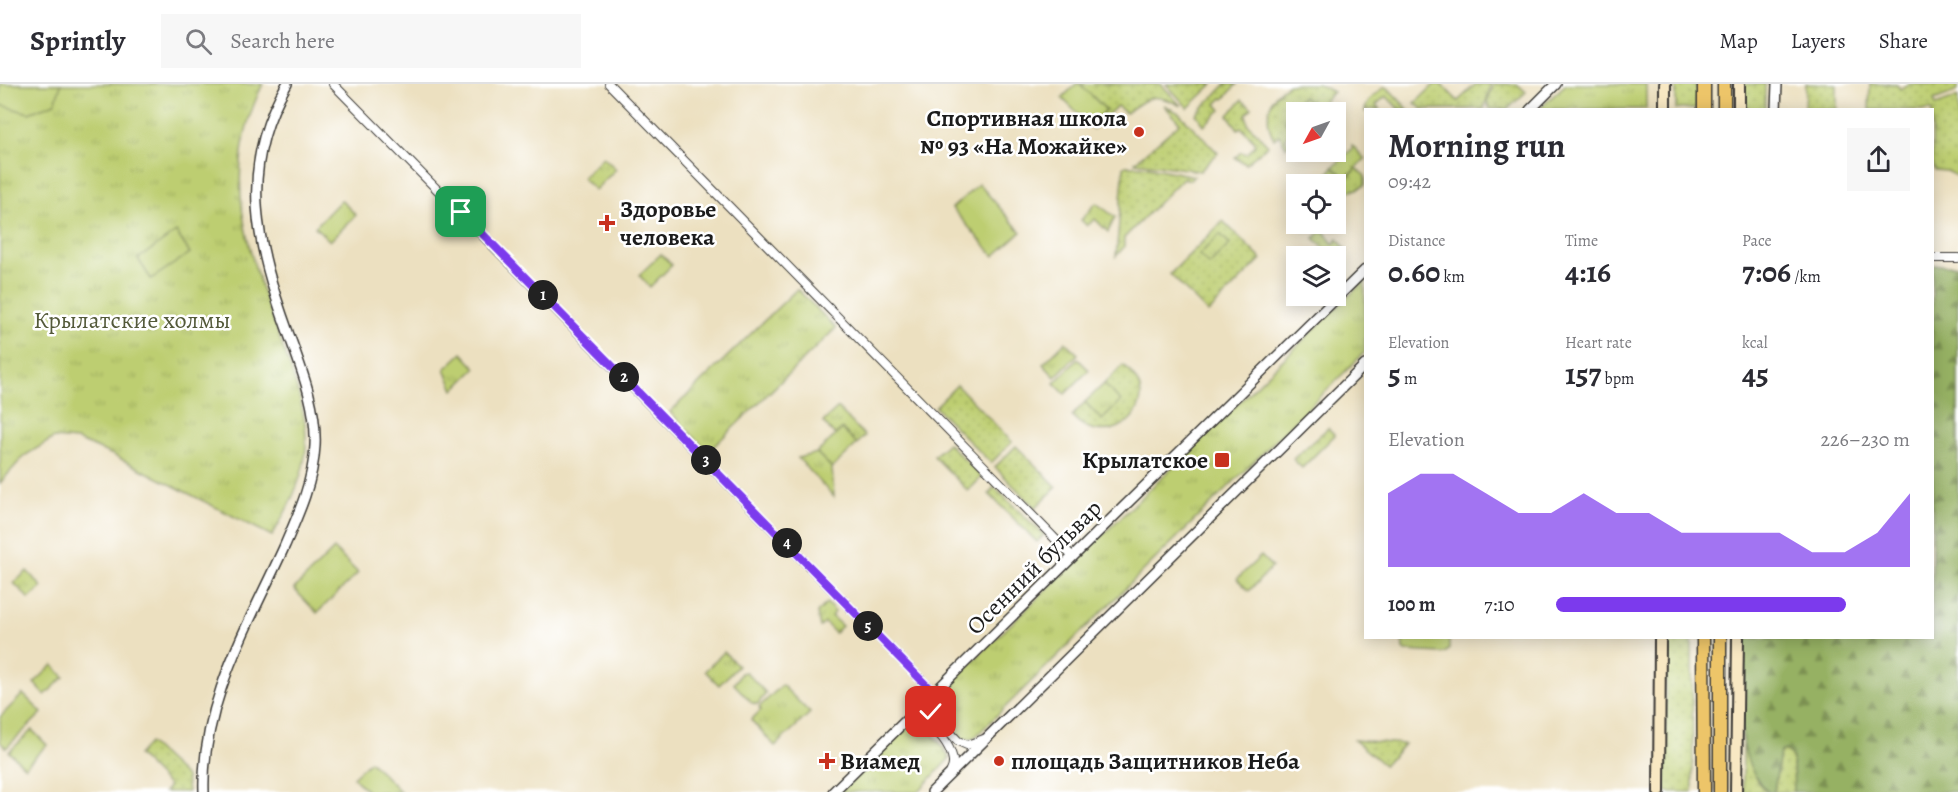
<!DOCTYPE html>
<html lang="en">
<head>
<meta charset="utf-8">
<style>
	:root { --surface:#fff; --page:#f7f7f7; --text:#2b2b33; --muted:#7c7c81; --line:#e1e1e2; --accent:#7c3aed }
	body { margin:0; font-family:Alegreya,serif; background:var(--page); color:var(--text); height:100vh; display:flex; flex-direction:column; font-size:22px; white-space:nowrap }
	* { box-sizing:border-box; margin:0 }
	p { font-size:20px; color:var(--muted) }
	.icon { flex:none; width:33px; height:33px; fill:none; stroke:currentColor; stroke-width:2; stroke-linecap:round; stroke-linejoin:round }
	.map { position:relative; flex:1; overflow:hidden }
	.side { position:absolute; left:1364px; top:24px; width:570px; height:531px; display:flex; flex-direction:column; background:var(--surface); border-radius:0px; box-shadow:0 3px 15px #0003 }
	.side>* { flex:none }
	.needle { width:39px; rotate:230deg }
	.buttons { position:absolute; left:1286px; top:18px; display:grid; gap:12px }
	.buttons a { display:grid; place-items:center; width:60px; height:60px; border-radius:0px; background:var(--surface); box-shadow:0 3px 15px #0003; font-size:30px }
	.pin { position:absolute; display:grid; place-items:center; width:51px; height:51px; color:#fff; margin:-26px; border-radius:12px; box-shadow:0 3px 9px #0006 }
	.km { position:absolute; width:30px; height:30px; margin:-15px; border-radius:50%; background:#222; color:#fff; font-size:16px; line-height:30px; text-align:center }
	.round { display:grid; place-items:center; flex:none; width:63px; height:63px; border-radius:0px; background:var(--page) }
	.headline { display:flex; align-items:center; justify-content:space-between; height:102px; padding:0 24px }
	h1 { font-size:33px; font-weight:700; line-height:45px }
	.metrics { display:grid; grid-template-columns:repeat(3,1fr); gap:9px; height:102px; padding:6px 24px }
	.metrics div { display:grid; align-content:center }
	.metrics b { font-size:30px; font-weight:700 }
	.metrics small { font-size:16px; font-weight:400 }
	.metrics p { font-size:16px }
	.chart { height:168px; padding:12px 24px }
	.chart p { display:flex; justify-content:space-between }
	.chart svg { width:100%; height:108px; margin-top:6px; fill:var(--accent); opacity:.7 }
	ul { padding:0 24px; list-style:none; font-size:20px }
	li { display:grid; grid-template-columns:96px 72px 1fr; align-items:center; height:45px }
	li i { height:15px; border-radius:8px; background:var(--accent) }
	header { display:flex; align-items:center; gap:36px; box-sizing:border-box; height:84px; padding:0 30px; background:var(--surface); border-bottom:2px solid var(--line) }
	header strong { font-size:28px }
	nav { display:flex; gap:33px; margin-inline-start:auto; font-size:21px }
	.search { width:420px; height:54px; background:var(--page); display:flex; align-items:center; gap:15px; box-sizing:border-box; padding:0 21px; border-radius:0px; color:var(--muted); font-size:22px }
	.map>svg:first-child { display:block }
	.grass { fill:url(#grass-dots); stroke:#6c7546; stroke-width:1.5 }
	.forest { fill:url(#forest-firs); stroke:#596640; stroke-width:1.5 }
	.park { fill:url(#park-tufts); stroke:#6c7546; stroke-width:1.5 }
	.garden { fill:#bdce71; stroke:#6c7546; stroke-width:1.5 }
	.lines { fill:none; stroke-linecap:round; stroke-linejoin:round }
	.minor-casing { stroke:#3b3935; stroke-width:10 }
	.tertiary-casing { stroke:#3b3935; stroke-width:12 }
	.secondary-casing { stroke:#3b3935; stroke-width:14 }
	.primary-casing { stroke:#3b3935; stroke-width:15 }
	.minor { stroke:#fff; stroke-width:8 }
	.tertiary { stroke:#fff; stroke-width:9 }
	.secondary { stroke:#f8e8c3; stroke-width:10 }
	.primary { stroke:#edc569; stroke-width:12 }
	.route-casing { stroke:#fff; stroke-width:12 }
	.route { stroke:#7c3aed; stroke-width:8 }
	.poi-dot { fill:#c8321e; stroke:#fff; stroke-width:2 }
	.labels { text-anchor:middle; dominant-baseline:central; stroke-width:5; stroke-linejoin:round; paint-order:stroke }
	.poi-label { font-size:24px; font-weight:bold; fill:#1c1c1c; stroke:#fff; text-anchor:start }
	.park-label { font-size:24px; fill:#545a3a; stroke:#fff }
	.street-label { font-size:24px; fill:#1c1c1c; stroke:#fff }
</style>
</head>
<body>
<header>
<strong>Sprintly</strong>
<div class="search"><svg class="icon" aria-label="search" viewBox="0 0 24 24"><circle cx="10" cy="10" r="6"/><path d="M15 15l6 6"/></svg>Search here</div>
<nav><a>Map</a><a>Layers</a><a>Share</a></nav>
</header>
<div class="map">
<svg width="1958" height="708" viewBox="0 0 1958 708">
	<defs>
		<pattern id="grass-dots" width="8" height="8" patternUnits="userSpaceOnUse" patternTransform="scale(1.5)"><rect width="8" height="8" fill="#bdce71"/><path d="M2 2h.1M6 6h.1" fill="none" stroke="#a2b061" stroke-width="1.8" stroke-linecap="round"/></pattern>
		<pattern id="forest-firs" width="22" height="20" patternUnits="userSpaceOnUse" patternTransform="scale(1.5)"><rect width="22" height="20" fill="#96b163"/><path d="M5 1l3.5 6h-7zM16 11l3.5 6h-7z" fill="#7a8f51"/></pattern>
		<pattern id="park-tufts" width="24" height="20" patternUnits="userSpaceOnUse" patternTransform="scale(1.5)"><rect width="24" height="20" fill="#bdce71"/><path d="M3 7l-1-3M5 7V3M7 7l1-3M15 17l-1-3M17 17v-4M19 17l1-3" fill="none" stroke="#a2b061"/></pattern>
	</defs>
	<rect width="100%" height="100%" fill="#fff"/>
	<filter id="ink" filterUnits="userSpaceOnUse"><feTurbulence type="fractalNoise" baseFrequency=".0167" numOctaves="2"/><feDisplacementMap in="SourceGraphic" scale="12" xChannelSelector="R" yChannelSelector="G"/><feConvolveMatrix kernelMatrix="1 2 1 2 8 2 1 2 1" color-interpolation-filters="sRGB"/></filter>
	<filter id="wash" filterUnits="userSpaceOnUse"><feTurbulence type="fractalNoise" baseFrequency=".008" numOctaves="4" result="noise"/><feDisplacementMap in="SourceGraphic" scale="24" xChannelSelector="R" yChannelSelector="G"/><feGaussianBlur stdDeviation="1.35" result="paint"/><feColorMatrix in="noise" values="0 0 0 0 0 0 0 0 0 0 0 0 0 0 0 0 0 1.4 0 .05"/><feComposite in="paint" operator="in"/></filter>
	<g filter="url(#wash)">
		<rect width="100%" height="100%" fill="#ece0c0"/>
		<g class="grass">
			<path d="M1080,0H1161L1181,22C1153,7 1149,13 1126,29L1117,22L1093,45L1090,42L1106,26Z"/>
			<path d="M1166,0H1213L1188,24Z"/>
			<path d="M1226,0H1237L1224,15L1222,14L1216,20L1221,26L1204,41L1196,30Z"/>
			<path d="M1289,0H1318L1333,8L1318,23L1303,13L1289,24L1288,45L1291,48L1285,55L1290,60L1286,63L1279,51L1274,55C1263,35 1268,11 1289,0Z"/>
			<path d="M1435,0H1441L1458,17L1476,0H1491L1484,25H1422L1415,19Z"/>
			<path d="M1494,0H1517L1526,8L1508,25H1490L1487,18Z"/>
			<path d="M1676,0H1697L1696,25H1676Z"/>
			<path d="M1744,0H1765V25H1745Z"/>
			<path d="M1806,0H1837V25H1805Z"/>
			<path d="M1870,0H1897L1900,5L1909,0H1958V7L1934,16L1936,21L1958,13V93L1946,87L1935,86L1932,78V26H1869Z"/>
			<path d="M1384,3L1388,4L1408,25H1399L1386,12L1376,21L1380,25L1365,26V29C1364,19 1376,9 1384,3Z"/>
			<path d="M1242,16L1252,24L1246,30L1248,40L1268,61L1246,80L1235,74L1241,68L1247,70L1255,62L1254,57L1241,43L1238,45L1228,31Z"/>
			<path d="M1164,21L1179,29L1218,69L1200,87L1135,78L1180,39Z"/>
			<path d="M1124,82H1143L1194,92L1190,96L1183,94L1124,154V163L1116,172Z"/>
			<path d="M1333,83L1348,94L1357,84L1365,92V101C1355,107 1346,110 1335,108V100H1319Z"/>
			<path d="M1223,137L1261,175L1208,229L1170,190Z"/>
			<path d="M1323,146L1333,160L1338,155L1347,167L1330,170L1314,154Z"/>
			<path d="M1123,281C1130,287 1137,294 1140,304C1148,338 1100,364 1072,332L1085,318L1101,335L1120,317L1104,300Z"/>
			<path d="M957,301L1012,358L991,379L935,323Z"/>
			<path d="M1328,344L1335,351L1302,384L1293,375Z"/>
			<path d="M948,359L982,393L968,407L934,372Z"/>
			<path d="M1016,362L1057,403L1035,424L995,383Z"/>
			<path d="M994,403L1044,451L1037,458L989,410Z"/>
			<path d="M1666,554H1692L1693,708H1665Z"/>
			<path d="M1354,656L1405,660L1384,681Z"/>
			<path d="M149,659L186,693L188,708H164L169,702L138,671Z"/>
			<path d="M1743,661L1758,699L1768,708H1743Z"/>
			<path d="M1786,666L1793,675L1794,708H1774L1780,668Z"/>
		</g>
		<path class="forest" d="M1932,181H1958V708H1794L1793,675L1786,666L1780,668L1774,708H1768C1729,673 1742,601 1744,554H1932Z"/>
		<g class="park">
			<path d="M0,0H263C216,93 251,176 284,266C296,298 310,338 305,372C301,400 286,428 272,452L113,371L77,356L54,354L24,372L0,399Z"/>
			<path d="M1566,0H1646V25H1539Z"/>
			<path d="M1303,13L1318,23L1312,28H1296V43L1291,48L1285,37L1286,28Z"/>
			<path d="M1352,61L1365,75L1346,94L1333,83L1352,65Z"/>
			<path d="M603,73L616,85L595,106L582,94Z"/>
			<path d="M1096,119L1115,133L1108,148L1095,135L1087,142L1081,136Z"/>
			<path d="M1220,150L1230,160L1209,181L1199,171Z"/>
			<path d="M1365,196V268L973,655L963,656L933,626L935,614Z"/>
			<path d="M797,205L836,244L708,368L670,328Z"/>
			<path d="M1065,258L1078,270L1055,293L1043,280Z"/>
			<path d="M462,269L476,284L454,306L445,285Z"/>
			<path d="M1104,300L1121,317L1102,336L1085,318Z"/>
			<path d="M838,324L865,352L857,360L842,345L835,351L823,338Z"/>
			<path d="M817,369L832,384L834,413L798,374Z"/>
			<path d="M27,487L42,503L29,515L14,499Z"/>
			<path d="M827,519L835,528L831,532L842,542L835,549L825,539L820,543L817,529Z"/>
			<path d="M724,568L738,582L719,601L705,587Z"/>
			<path d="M782,601L810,629L775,662L751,636L761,626L759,623Z"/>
			<path d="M912,638C925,639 946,663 949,675L918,708H840Z"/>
		</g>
		<g class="garden">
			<path d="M0,0H61L55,19L29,29L0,21Z"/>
			<path d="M1076,0H1080L1106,26L1090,42L1062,14Z"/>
			<path d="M979,100L1021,148L994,172L952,124Z"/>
			<path d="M341,116L356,131L330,157L315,143Z"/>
			<path d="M176,148L190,169L151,195L138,175Z"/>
			<path d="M661,170L672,181L650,203L639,191Z"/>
			<path d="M1078,275L1089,286L1065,310L1054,299Z"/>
			<path d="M842,345L857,360L832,384L817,369Z"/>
			<path d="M334,465L358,489L317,529L294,505Z"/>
			<path d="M1261,472L1272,483L1249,507L1237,495Z"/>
			<path d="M1402,554H1449V566L1444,569L1406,567L1403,564Z"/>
			<path d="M53,581L64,593L45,611L34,599Z"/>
			<path d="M746,588L766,609L758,620L752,619L734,600L741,589Z"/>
			<path d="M23,610L42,629L6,664L0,658V633Z"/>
			<path d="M32,646L47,661L25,683L9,668Z"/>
			<path d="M370,677L401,708H368L353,693Z"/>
		</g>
	</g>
	<g filter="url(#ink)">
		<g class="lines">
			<g class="minor-casing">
				<g id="minor">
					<path d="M333,0L934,609"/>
					<path d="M609,0L1072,472"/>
					<path d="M1932,174H1958"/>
					<path d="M932,611L931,628L958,657L967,661L984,655"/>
					<path d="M908,636L915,633C932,636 961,670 951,687"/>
				</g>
			</g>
			<g class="tertiary-casing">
				<g id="tertiary">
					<path d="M1530,26L1556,0"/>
					<path d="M1776,26L1777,0"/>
					<path d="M204,708C201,618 249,541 285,461C299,429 313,398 315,362C317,323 301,284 288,248C257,162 237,84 287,0"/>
					<path d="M833,708L1365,186"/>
					<path d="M932,708L1365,281"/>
				</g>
			</g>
			<g class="secondary-casing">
				<g id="secondary">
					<path d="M1739,0V26"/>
					<path d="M1665,26V0"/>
					<path d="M1659,708L1660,554"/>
					<path d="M1736,708L1738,554"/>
				</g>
			</g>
			<g class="primary-casing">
				<g id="primary">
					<path d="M1704,26V0"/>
					<path d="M1724,26V0"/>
					<path d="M1703,554L1704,708"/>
					<path d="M1720,708V554"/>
				</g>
			</g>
			<use href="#minor" class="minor"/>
			<use href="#tertiary" class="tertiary"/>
			<use href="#secondary" class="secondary"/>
			<use href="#primary" class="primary"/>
		</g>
	</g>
	<g class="lines" filter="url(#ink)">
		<g class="route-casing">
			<path id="route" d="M461,128L934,609L929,623L931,628"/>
		</g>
		<use href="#route" class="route"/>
	</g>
	<g class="poi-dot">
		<circle cx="1139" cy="48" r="6"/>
		<path d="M604 130h6v6h6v6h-6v6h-6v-6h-6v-6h6z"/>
		<rect x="1214" y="368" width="16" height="16" rx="3"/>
		<path d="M824 668h6v6h6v6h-6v6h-6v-6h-6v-6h6z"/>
		<circle cx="999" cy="677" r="6"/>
	</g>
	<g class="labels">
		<g class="poi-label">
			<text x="1127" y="34" text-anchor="end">Спортивная школа<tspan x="1127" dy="28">№ 93 «На Можайке»</tspan></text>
			<text x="620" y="125">Здоровье<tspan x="620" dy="28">человека</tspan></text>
			<text x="1208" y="376" text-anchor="end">Крылатское</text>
			<text x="840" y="677">Виамед</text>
			<text x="1011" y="677">площадь Защитников Неба</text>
		</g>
		<g class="park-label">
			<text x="132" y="236">Крылатские холмы</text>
		</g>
		<g class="street-label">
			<text transform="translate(1034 483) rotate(-45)">Осенний бульвар</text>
		</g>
	</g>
</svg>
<div class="buttons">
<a><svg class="needle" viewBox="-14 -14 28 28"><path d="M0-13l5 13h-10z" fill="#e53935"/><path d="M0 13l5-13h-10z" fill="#7c7c81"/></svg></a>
<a><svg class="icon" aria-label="locate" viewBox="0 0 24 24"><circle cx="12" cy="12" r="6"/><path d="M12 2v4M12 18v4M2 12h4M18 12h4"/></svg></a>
<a><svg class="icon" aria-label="layers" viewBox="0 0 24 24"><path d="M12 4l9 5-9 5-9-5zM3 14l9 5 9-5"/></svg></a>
</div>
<div class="pin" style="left:461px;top:128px;background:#1e9e55"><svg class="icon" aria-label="arrive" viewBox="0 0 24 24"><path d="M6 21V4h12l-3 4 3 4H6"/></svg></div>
<div class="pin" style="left:931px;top:628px;background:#d93025"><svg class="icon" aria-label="check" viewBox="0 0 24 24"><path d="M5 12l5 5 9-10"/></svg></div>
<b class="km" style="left:543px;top:211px">1</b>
<b class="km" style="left:624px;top:293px">2</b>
<b class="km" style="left:706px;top:376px">3</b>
<b class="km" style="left:787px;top:459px">4</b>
<b class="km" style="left:868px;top:542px">5</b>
<section class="side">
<div class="headline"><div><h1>Morning run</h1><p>09:42</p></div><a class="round"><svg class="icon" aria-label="share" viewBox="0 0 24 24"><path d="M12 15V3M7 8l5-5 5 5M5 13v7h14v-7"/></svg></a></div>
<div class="metrics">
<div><p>Distance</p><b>0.60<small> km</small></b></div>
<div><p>Time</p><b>4:16</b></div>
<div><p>Pace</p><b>7:06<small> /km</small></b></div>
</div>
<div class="metrics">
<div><p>Elevation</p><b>5<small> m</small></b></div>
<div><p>Heart rate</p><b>157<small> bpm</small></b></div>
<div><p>kcal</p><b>45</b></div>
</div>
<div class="chart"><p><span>Elevation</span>226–230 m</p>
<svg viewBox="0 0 160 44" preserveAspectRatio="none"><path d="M0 44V14L10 6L20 6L30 14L40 22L50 22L60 14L70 22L80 22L90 30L100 30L110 30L120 30L130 38L140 38L150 30L160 14V44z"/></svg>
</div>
<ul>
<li><b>100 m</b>7:10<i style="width:82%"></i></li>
</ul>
</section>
</div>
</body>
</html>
